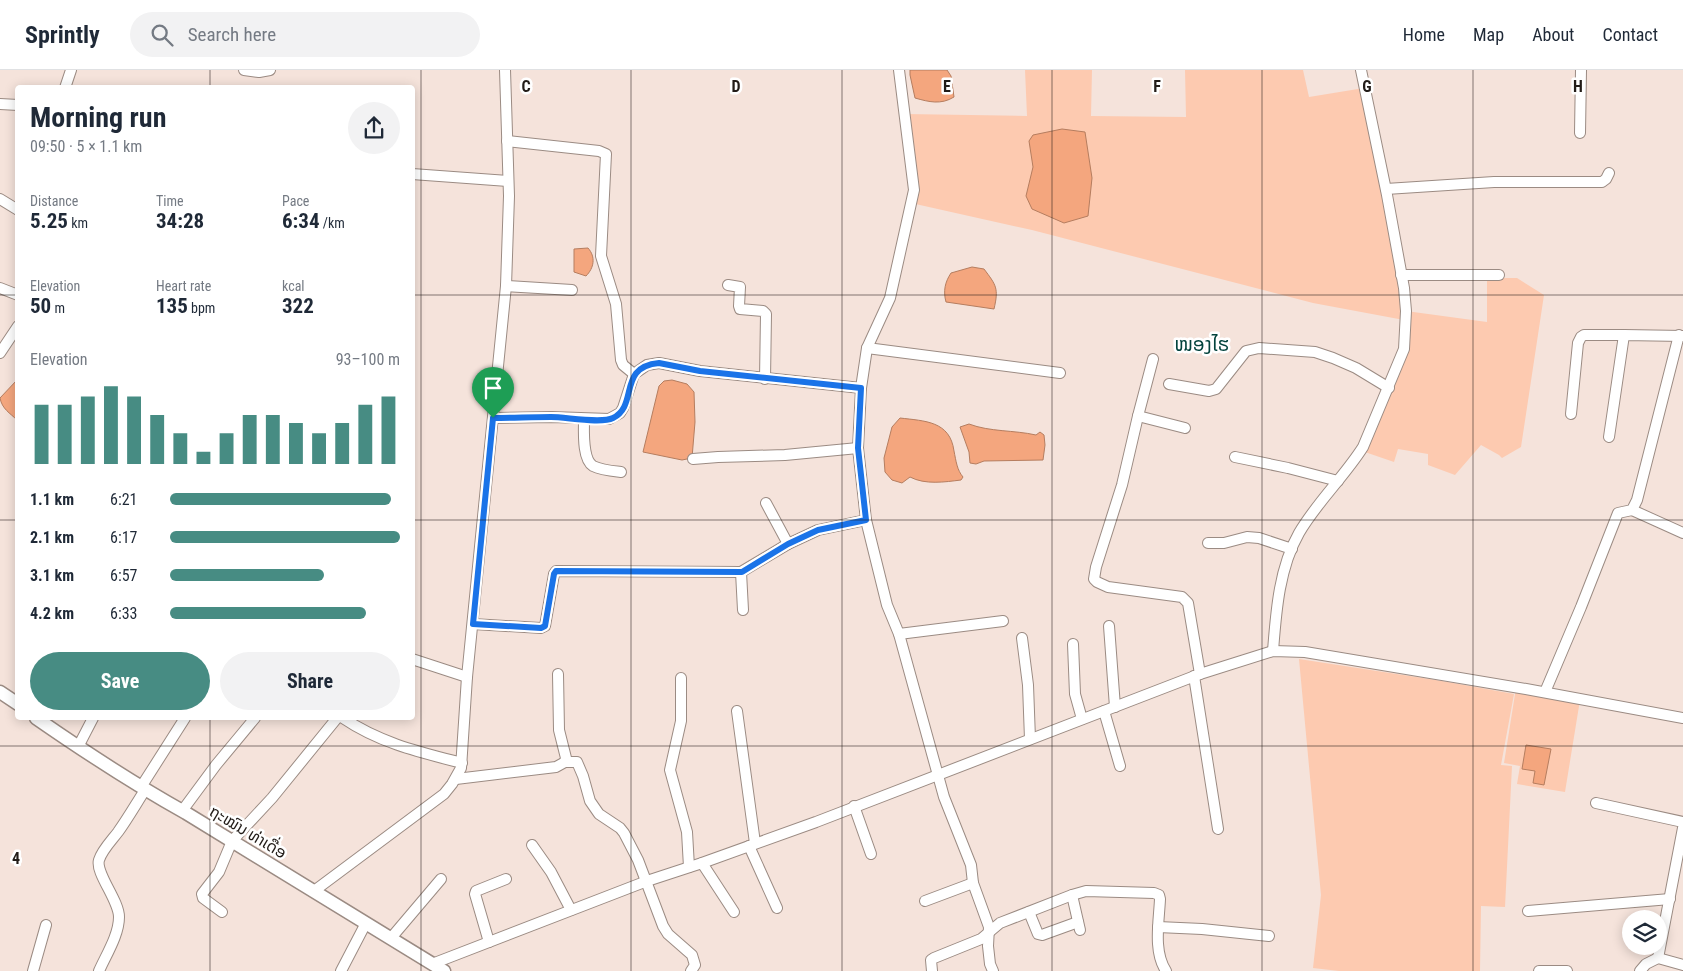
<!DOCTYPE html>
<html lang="en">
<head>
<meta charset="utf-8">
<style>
	:root { --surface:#fff; --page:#f2f2f3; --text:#1f2937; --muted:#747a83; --line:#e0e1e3; --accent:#478c83 }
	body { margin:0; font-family:"Roboto Condensed","Noto Sans Lao",sans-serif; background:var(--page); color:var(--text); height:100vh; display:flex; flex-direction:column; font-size:19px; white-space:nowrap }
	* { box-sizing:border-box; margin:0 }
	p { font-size:16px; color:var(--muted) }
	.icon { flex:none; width:28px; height:28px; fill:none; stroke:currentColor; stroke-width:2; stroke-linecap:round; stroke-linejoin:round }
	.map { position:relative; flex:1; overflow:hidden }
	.side { position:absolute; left:15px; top:15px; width:400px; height:635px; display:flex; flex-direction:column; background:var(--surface); border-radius:5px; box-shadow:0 2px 12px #0003 }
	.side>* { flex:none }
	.controls { position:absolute; left:1622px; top:840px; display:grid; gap:10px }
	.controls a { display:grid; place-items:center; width:45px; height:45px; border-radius:50%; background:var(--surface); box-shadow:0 2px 12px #0003; font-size:25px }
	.pin { position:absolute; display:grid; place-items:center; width:42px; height:42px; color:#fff; margin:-51px -21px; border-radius:50% 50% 50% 0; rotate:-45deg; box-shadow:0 0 5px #0007 }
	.pin .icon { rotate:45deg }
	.round { display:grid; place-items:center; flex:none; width:52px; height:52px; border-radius:26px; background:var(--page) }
	.head { display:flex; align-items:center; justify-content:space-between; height:85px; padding:0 15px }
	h1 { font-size:28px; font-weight:700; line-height:38px }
	.metrics { display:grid; grid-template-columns:repeat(3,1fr); gap:8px; height:85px; padding:5px 15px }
	.metrics div { display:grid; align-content:center }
	.metrics b { font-size:21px; font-weight:700 }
	.metrics small { font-size:14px; font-weight:400 }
	.metrics p { font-size:14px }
	.chart { height:140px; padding:10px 15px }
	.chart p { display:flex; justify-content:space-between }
	.chart svg { width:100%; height:90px; margin-top:5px; stroke:var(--accent); stroke-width:6 }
	.primary-button { display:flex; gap:10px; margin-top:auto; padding:10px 15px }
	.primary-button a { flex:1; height:58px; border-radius:30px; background:var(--accent); color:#fff; font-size:20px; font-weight:700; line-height:58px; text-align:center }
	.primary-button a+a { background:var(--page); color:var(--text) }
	ul { padding:0 15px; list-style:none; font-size:16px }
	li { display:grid; grid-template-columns:80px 60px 1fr; align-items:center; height:38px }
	li i { height:12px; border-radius:6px; background:var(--accent) }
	header { display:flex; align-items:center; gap:30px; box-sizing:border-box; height:70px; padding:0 25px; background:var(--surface); border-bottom:1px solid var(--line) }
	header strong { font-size:24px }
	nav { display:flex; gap:28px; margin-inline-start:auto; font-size:18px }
	.search { width:350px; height:45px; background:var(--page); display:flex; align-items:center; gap:12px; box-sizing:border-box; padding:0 18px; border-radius:28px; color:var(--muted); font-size:19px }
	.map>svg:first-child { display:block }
	.green { fill:#fdcab0 }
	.water { fill:#f4a67e; stroke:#b57d5f }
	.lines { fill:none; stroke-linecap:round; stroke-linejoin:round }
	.minor-casing { stroke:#9b8b83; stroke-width:12 }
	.major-casing { stroke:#9b8b83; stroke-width:15 }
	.minor { stroke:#fff; stroke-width:10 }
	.major { stroke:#fff; stroke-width:12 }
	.route-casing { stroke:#fff; stroke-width:10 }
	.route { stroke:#1a73e8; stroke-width:6 }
	.grid { fill:none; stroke:#221c18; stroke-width:1; stroke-opacity:0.55 }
	.labels { text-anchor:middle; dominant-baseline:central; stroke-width:5; stroke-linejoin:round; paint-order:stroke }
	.street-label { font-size:16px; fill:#221c18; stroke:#fff }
	.quarter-label { font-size:19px; fill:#03433d; stroke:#fff }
	.grid-label { font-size:16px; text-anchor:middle; font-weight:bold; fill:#221c18; stroke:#fff; stroke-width:5; stroke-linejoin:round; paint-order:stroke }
</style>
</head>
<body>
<header>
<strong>Sprintly</strong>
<div class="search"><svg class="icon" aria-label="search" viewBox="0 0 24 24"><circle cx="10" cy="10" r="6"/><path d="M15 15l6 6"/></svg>Search here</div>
<nav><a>Home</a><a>Map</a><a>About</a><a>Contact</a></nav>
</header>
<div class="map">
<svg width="1683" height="901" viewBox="0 0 1683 901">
	<rect width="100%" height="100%" fill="#f5e3db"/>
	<g class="green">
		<path d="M1025,0H1092L1091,46L1186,47L1185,0H1303L1309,27L1364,18L1406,241L1487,252V208H1517L1544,225L1521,377L1502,388L1499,385L1481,375L1455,405L1428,395V384L1398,379L1394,392L1359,380L1402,275L1404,250L1313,233L1032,160L911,133L905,44L1027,46Z"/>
		<path d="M1299,589L1442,611L1514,624L1501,695L1512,696L1505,837L1481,836L1480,901H1339L1313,898L1321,825Z"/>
		<path d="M1516,618L1580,630L1565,722L1517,714L1520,696L1504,693Z"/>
	</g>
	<g class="water">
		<path d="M910,0H947L951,6L954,27C941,35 929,32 915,28L910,5Z"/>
		<path d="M1062,59L1085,62L1092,108L1088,146L1064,153L1032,139L1026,126L1033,97L1029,71L1033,65Z"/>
		<path d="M588,178C596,187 594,198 586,206L574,202V179Z"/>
		<path d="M972,197L984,199C996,215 999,218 994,239L946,232C943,221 945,212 951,203Z"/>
		<path d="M17,310V350C10,343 2,339 0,328Z"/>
		<path d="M672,310L687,314L694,322L695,352L692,388L682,390L643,382L659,316L664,311Z"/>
		<path d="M900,348C925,351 950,351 954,381C956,391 957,400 963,407L961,410C945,412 925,415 910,407L902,413L892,410L885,402L884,388L892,357Z"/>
		<path d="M969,354C990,362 1014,360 1036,365L1040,362L1044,365L1045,375L1043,390L984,391L976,394L970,393L969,382L960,357Z"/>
		<path d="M1526,675L1551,679L1544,715L1533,713L1535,701L1522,699Z"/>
	</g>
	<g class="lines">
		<g class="minor-casing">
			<g id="minor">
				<path d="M244,0L259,2L270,0"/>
				<path d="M899,0L914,120L890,228L867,278L861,318L858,378L866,450L887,535L899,564L944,727L971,795L973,813L989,857L988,876L990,894L993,901"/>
				<path d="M65,18L71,0"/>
				<path d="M0,34L18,35"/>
				<path d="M1580,63L1581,0"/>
				<path d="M507,71L599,81L606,84L601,186L616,234L621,290L623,295L634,304"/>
				<path d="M412,104L508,111"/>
				<path d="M1386,119L1494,112H1602L1606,109L1609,103"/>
				<path d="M0,129L18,140"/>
				<path d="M1401,205H1499"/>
				<path d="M728,215L740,217L739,236L740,239L763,241L766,244L765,309"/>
				<path d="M506,216L572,220"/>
				<path d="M0,218L18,225"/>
				<path d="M867,278L1060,303"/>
				<path d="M0,283L18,256"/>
				<path d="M1153,289L1138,346L1122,415L1096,497L1094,509L1097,512L1108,517L1182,527L1188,533L1200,604"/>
				<path d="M1169,314L1209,321L1216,319L1246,281L1259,278L1315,282L1333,288L1356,298L1389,318"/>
				<path d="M1571,344L1578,273L1581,267L1584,265H1624"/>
				<path d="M1138,346L1185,358"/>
				<path d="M493,348L552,347L609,349L620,343L623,338L634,304L647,295L659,293L700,301L861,318"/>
				<path d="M584,349C584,361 582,389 593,396C601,400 612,401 621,402"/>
				<path d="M1609,367L1624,265L1683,266"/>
				<path d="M1235,387L1288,398L1338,411"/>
				<path d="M693,389L718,387L785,385L858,378"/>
				<path d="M766,433L788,474"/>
				<path d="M1632,440L1683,463"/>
				<path d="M1208,473H1224L1247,467L1259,468L1292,479"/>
				<path d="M741,502L743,540"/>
				<path d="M473,554L541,558L545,556L554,504L556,501L741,502L788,474L818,460L866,450"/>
				<path d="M1109,556L1115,637"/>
				<path d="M899,564L1003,551"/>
				<path d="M1022,568L1028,615L1030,669"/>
				<path d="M1073,574L1075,624L1082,649"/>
				<path d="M1273,581C1276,542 1279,498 1299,463C1317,432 1344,407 1363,377L1404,279L1406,241L1404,218L1387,125L1361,0"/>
				<path d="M412,589L467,607"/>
				<path d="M558,604L559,660L566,688L565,692"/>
				<path d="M1194,606L1218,759"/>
				<path d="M681,608V651L670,700L687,762L689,797"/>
				<path d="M1545,622L1581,537L1618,443L1632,440L1637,430L1679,265"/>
				<path d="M737,641L755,773"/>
				<path d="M1104,641L1120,696"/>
				<path d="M343,648C380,673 419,682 462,693"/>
				<path d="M78,677L93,648"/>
				<path d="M456,709L556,697L565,692H577L583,706L590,731L599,744L620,758L624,763L638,790L663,856L668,864L692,885L695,895L691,901"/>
				<path d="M141,717L185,648"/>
				<path d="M1596,733L1683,752"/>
				<path d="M854,736L871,784"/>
				<path d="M182,741L216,695L255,648"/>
				<path d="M532,775L551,802L571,840"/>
				<path d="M749,776L777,838"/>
				<path d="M702,793L734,842"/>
				<path d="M314,821L444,724L452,714L461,698L467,607L506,216L509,126L505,0"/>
				<path d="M1072,825L1080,860"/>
				<path d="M925,831L973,813"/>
				<path d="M1528,841L1670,829"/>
				<path d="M222,842L203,828L202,824L219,802L232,771L272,728L337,648"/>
				<path d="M1029,842L1038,864L1042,865L1078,852"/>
				<path d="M1158,857L1202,859L1269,866"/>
				<path d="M391,868L441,809"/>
				<path d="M489,872L475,824L476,821L506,809"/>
				<path d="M1658,888L1683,758"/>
				<path d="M432,894L647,811L702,793L816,752L1200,604L1273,581L1305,582L1526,619L1683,648"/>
				<path d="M33,901L46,855"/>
				<path d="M99,901C106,885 119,865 119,847C119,830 95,803 99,790C102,780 112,770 118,762C128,748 136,734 145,720"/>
				<path d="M341,901L366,853"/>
				<path d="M932,901L931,890L934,888L981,869L1000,853L1072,825L1086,821L1154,823L1159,825L1160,829C1159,852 1153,881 1166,901"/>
				<path d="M1539,901H1567"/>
				<path d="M1640,901L1646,894L1658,888L1683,895"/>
			</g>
		</g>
		<g class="major-casing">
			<g id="major">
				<path d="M0,622L18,634"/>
				<path d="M36,648C85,682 134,714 186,743L444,901"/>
			</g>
		</g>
		<use href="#minor" class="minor"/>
		<use href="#major" class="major"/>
	</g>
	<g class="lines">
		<g class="route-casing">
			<path id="route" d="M659,293L700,301L861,318L858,378L866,450L818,460L788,474L742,502L556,501L554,504L545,556L541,558L473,554L493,348C512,348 532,347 551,347C566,347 601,354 613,348C639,335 617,297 659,293Z"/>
		</g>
		<use href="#route" class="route"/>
	</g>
	<path class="grid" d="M210,0V18M421,0V901M631,0V901M842,0V901M1052,0V901M1262,0V901M1473,0V901M0,225H18M412,225H1683M0,450H18M412,450H1683M210,648V901M0,676H1683"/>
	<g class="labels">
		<g class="street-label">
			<text transform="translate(248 762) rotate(31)">ຖະໝົນ ທ່າເດື່ອ</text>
		</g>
		<g class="quarter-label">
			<text x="1202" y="274">ໜອງໄຮ</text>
		</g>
	</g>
	<g class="grid-label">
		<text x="526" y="22">C</text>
		<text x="736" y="22">D</text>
		<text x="947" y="22">E</text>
		<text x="1157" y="22">F</text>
		<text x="1367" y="22">G</text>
		<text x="1578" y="22">H</text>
		<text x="16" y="794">4</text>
	</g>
</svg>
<div class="controls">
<a><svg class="icon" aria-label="layers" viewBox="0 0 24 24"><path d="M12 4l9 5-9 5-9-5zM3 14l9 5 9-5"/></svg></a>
</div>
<div class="pin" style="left:493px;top:348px;background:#1e9e55"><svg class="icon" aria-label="arrive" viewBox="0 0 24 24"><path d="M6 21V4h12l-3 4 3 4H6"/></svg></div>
<section class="side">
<div class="head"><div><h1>Morning run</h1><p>09:50 · 5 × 1.1 km</p></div><a class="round"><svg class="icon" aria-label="share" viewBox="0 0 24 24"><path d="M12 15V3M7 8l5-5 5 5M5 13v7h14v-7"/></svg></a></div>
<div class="metrics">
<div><p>Distance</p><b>5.25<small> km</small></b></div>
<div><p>Time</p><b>34:28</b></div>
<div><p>Pace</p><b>6:34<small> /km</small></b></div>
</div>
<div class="metrics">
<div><p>Elevation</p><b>50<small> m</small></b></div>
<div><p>Heart rate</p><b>135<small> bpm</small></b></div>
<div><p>kcal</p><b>322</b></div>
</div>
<div class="chart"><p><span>Elevation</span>93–100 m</p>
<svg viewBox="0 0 160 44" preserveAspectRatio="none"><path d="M5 44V15M15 44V15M25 44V11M35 44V6M45 44V11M55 44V20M65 44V29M75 44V38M85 44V29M95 44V20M105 44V20M115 44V24M125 44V29M135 44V24M145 44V15M155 44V11"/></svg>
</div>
<ul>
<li><b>1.1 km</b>6:21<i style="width:96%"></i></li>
<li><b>2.1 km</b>6:17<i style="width:100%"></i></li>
<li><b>3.1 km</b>6:57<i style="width:67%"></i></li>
<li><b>4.2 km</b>6:33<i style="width:85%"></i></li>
</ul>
<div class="primary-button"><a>Save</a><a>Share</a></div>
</section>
</div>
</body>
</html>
